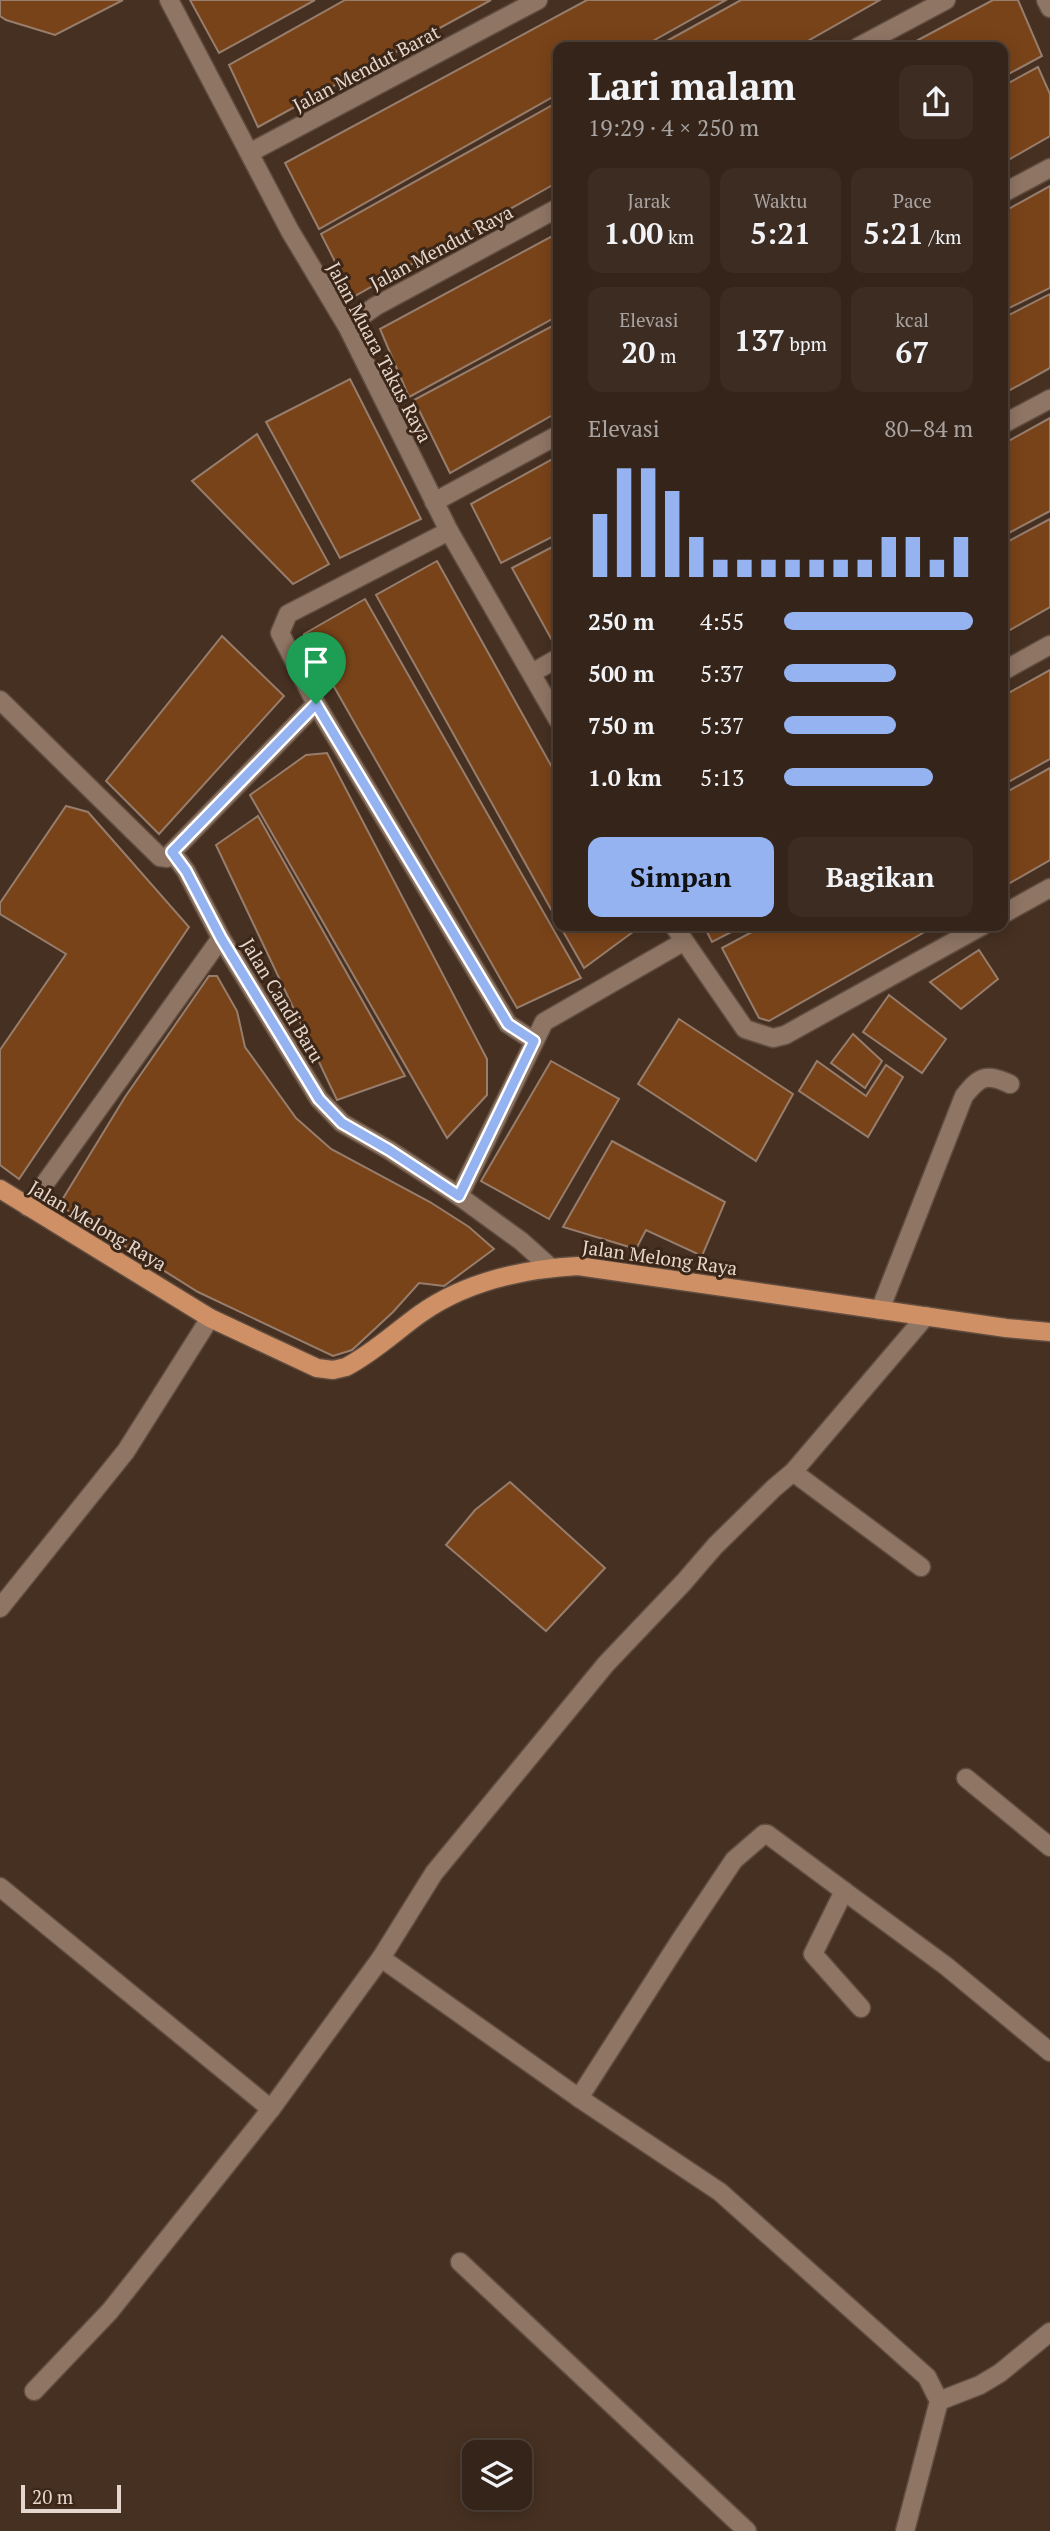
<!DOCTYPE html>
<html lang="id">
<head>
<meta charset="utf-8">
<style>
	:root { --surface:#342419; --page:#3c2c22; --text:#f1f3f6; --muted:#a9a4a2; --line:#4e4138; --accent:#95b2f1 }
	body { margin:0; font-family:"PT Serif",serif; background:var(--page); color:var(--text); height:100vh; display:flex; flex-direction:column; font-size:26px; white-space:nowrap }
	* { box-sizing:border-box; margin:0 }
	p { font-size:23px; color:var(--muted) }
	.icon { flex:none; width:38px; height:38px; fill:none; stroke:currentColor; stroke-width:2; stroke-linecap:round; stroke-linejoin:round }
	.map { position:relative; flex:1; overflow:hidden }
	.sheet { position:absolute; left:553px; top:42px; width:455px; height:889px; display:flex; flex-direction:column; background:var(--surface); border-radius:14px; box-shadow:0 4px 18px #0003,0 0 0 2px var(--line) }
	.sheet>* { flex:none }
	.tools { position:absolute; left:462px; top:2440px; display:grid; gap:14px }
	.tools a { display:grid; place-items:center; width:70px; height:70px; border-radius:14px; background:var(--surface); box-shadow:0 4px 18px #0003,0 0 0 2px var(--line); font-size:35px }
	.scale { position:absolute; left:21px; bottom:18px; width:100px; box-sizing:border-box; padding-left:7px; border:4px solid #e5d7cd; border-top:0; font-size:19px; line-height:24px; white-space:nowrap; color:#e5d7cd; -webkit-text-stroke:5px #3b2617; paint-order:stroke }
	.pin { position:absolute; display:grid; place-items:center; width:60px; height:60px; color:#fff; margin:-72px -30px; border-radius:50% 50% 50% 0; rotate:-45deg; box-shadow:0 0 7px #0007 }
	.pin .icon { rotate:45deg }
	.round { display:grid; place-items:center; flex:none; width:74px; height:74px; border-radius:14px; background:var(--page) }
	.summary { display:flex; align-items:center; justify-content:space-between; height:119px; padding:0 35px }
	h1 { font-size:38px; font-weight:700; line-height:52px }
	.metrics { display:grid; grid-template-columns:repeat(3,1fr); gap:10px; height:119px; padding:7px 35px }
	.metrics div { display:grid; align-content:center; border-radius:14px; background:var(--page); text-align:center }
	.metrics b { font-size:30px; font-weight:700 }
	.metrics small { font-size:19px; font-weight:400 }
	.metrics p { font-size:19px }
	.chart { height:196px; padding:14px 35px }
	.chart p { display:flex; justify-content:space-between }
	.chart svg { width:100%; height:126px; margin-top:7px; stroke:var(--accent); stroke-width:6 }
	.cta { display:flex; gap:14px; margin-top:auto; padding:14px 35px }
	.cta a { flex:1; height:80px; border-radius:14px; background:var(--accent); color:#111; font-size:28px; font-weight:700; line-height:80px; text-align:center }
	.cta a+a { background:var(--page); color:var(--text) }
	ul { padding:0 35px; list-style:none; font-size:23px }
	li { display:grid; grid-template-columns:112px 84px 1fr; align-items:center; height:52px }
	li i { height:18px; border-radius:9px; background:var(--accent) }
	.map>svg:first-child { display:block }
	.building { fill:#794319; stroke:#977d6c; stroke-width:2 }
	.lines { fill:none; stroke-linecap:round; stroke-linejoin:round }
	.minor-casing { stroke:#604d40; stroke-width:21 }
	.major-casing { stroke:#604d40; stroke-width:21 }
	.minor { stroke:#8f7564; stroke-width:18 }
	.major { stroke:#cf9065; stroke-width:18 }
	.route-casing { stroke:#fff; stroke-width:14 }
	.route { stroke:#95b2f1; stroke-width:9 }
	.labels { text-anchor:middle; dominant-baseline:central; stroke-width:6; stroke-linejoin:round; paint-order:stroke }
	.street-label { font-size:19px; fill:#e5d7cd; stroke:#3b2617 }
</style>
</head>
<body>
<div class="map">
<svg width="1050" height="2531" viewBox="0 0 1050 2531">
	<rect width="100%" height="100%" fill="#463021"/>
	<g class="building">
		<path d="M0,0H123L55,35L6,20L0,16Z"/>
		<path d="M190,0H315L219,53Z"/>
		<path d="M345,0H491L258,127L229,65Z"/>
		<path d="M587,0H726L642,47H558V94L319,229L285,163Z"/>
		<path d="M741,0H880L797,47H656Z"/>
		<path d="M993,0H1018L1042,56L1003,77V47H905Z"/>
		<path d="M1038,67L1050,94V136L1003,163V86Z"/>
		<path d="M558,102V182L353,297L321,234Z"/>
		<path d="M1050,186V288L1003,311V212Z"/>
		<path d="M558,233V316L409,397L380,329Z"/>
		<path d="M1050,294V368L1003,394V318Z"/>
		<path d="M558,323V412L450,473L414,400Z"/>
		<path d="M350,379L421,519L340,558L266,422Z"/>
		<path d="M1050,418V511L1003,536V444Z"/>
		<path d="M257,434L329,564L293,584L192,481Z"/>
		<path d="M558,456V534L501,563L471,504Z"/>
		<path d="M1050,519V607L1003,634V544Z"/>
		<path d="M558,544V639L553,642L512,568Z"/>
		<path d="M437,561L558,778V922L376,595Z"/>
		<path d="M365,599L581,978L517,1008L304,634Z"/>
		<path d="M222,636L284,696L159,834L106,781Z"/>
		<path d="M1050,670V759L1003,785V696Z"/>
		<path d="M327,753L487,1059V1095L447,1138L250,795L306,755Z"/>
		<path d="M1050,768V860L1003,887V794Z"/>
		<path d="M66,806L88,812L189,927L19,1179L0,1165V1050L66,954L0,914V903Z"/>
		<path d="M258,816L405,1076L337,1100L216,845Z"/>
		<path d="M560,926H641L584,968Z"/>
		<path d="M704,926H743L712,942Z"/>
		<path d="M763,926H935L769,1021L759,1018L722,948Z"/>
		<path d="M979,950L998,979L961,1009L930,982Z"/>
		<path d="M209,976H217L237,1011L245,1047L296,1118L331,1149L430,1202L469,1227L494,1249L444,1286L419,1283L393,1312L352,1350L333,1356L198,1292L59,1205L125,1097Z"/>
		<path d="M889,995L946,1039L922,1073L863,1032Z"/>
		<path d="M679,1019L793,1094L756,1161L638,1084Z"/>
		<path d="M853,1034L882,1061L865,1088L831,1063Z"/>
		<path d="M551,1061L619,1099L549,1219L481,1181Z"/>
		<path d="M817,1061L866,1096L886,1065L903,1077L868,1137L799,1091Z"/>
		<path d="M612,1141L725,1202L702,1256L646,1230L636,1249L563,1227Z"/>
		<path d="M510,1482L605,1568L546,1631L446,1545L475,1510Z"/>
	</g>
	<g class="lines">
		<g class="minor-casing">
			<g id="minor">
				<path d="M169,0L290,231L347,326L449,531L558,720"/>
				<path d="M1046,0L1050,8"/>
				<path d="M858,47L946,0"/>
				<path d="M251,152L538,0"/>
				<path d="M1003,193L1050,168"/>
				<path d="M347,326L376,306L558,208"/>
				<path d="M1003,424L1050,399"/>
				<path d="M434,502L558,435"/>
				<path d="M449,531L288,614L280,633L316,704L508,1024L534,1041"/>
				<path d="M1003,671L1050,645"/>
				<path d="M532,673L558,658"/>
				<path d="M0,700L160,857L167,858L172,852"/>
				<path d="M316,704L172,852L186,871L221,938L319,1099L342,1123L389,1150L459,1196L521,1241L550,1267"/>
				<path d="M1003,914L1050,888"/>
				<path d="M674,926L745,1029L773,1038L785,1035L982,926"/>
				<path d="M459,1196L544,1022L683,942"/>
				<path d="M28,1207L221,938"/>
				<path d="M880,1310L964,1096C980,1076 986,1073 1010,1084"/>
				<path d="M793,1472L921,1567"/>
				<path d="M0,1608L126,1451L210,1318"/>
				<path d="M966,1778L1050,1847"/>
				<path d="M0,1887L271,2109"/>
				<path d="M844,1891L946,1966L1050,2052"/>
				<path d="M381,1958L579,2098L681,1939L734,1860L764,1834H767L844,1891L813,1954L861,2008"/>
				<path d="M579,2098L720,2192L927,2377L939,2401L905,2531"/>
				<path d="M460,2262L747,2531"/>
				<path d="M34,2391L110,2311L271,2109L381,1958L434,1873L606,1664L684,1582L715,1546L774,1488L793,1472L926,1316"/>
				<path d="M939,2401L980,2385L1000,2373L1050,2332"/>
			</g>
		</g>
		<g class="major-casing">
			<path id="major" d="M0,1189L210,1318L317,1368L333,1370L346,1367C373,1353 395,1332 420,1314C465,1282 524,1269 578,1266L1006,1328L1050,1332"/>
		</g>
		<use href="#minor" class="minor"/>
		<use href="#major" class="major"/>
	</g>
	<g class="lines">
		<g class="route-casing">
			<path id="route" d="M316,704L508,1024L534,1041L459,1196L389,1150L342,1123L319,1099L221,938L186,871L172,852Z"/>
		</g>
		<use href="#route" class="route"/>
	</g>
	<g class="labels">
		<g class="street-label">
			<text transform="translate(366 68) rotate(-28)">Jalan Mendut Barat</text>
			<text transform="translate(441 247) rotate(-28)">Jalan Mendut Raya</text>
			<text transform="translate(380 352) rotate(62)">Jalan Muara Takus Raya</text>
			<text transform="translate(283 1000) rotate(59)">Jalan Candi Baru</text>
			<text transform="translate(98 1225) rotate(31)">Jalan Melong Raya</text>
			<text transform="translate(660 1257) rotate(8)">Jalan Melong Raya</text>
		</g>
	</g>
</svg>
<div class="tools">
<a><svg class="icon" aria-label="layers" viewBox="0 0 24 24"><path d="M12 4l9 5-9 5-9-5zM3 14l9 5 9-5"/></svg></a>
</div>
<div class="scale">20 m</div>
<div class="pin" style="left:316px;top:704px;background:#1e9e55"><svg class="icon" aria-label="arrive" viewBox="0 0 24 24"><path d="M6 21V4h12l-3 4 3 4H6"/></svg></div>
<section class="sheet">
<div class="summary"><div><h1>Lari malam</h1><p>19:29 · 4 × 250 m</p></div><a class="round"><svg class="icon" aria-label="share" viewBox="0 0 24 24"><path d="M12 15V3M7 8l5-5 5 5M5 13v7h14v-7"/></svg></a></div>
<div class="metrics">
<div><p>Jarak</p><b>1.00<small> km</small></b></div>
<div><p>Waktu</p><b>5:21</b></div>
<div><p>Pace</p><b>5:21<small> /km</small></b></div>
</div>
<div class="metrics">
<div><p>Elevasi</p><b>20<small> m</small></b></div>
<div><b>137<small> bpm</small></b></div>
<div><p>kcal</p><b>67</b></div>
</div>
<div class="chart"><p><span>Elevasi</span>80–84 m</p>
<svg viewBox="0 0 160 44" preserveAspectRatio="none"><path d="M5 44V22M15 44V6M25 44V6M35 44V14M45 44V30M55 44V38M65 44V38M75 44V38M85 44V38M95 44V38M105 44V38M115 44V38M125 44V30M135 44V30M145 44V38M155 44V30"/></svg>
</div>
<ul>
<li><b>250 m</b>4:55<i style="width:100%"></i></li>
<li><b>500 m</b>5:37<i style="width:59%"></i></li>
<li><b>750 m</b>5:37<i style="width:59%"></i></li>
<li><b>1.0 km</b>5:13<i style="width:79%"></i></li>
</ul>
<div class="cta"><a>Simpan</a><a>Bagikan</a></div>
</section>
</div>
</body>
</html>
